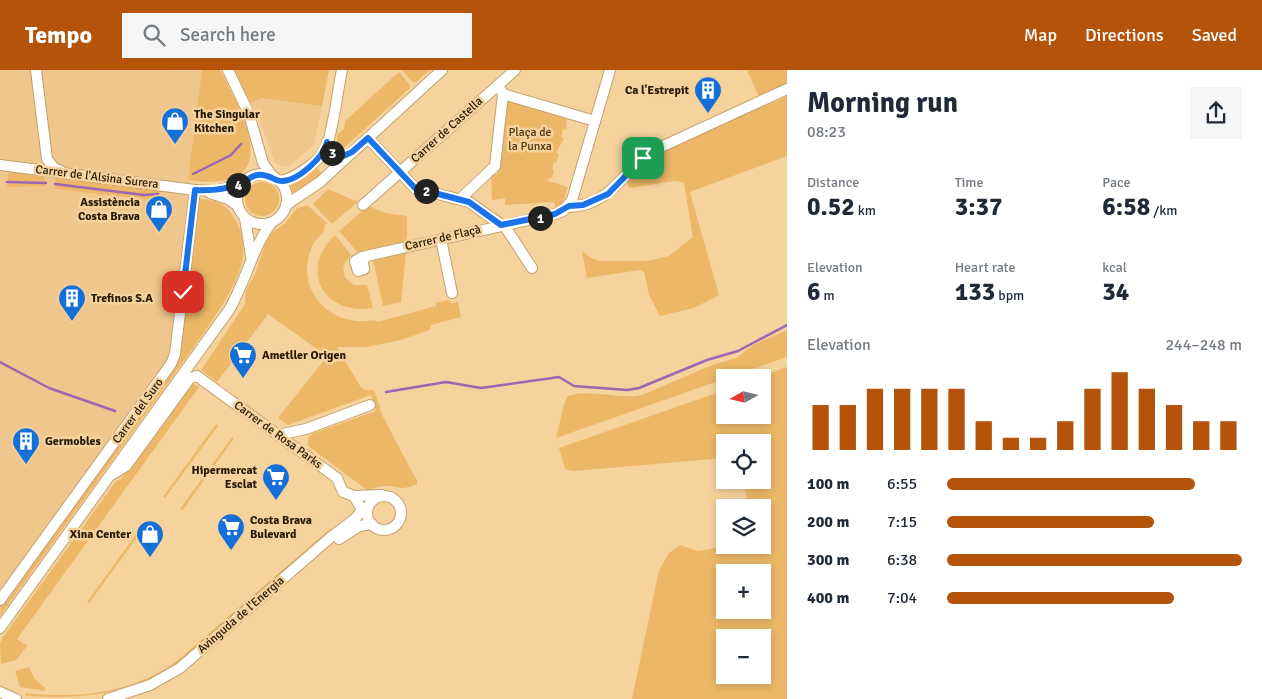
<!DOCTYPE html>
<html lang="en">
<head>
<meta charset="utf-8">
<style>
	:root { --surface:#fff; --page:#f6f6f7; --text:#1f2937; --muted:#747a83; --accent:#b45309 }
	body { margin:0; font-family:Signika,sans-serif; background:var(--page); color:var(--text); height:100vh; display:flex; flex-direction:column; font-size:19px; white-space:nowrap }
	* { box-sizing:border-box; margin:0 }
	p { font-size:16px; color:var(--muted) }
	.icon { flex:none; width:28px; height:28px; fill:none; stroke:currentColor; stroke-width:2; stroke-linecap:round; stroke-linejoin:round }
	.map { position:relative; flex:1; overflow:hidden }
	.panel { display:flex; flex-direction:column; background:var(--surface); width:475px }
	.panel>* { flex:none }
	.needle { width:32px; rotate:262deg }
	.buttons { position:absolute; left:716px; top:299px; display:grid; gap:10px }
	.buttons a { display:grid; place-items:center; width:55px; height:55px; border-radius:0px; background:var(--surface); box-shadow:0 2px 8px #0003; font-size:25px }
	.pin { position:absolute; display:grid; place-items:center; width:42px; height:42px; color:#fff; margin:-21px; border-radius:10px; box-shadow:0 2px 8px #0006 }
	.km { position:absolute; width:25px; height:25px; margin:-12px; border-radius:50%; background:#222; color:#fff; font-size:14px; line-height:25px; text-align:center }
	.round { display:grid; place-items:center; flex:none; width:52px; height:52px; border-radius:0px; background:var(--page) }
	.overview { display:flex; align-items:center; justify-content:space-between; height:85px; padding:0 20px }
	h1 { font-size:28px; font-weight:800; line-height:38px }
	.stats { display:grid; grid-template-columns:repeat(3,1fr); gap:8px; height:85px; padding:5px 20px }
	.stats div { display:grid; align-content:center }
	.stats b { font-size:25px; font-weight:800 }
	.stats small { font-size:14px; font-weight:400 }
	.stats p { font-size:14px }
	.chart { height:140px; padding:10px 20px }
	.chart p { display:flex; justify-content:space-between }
	.chart svg { width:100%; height:90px; margin-top:5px; stroke:var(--accent); stroke-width:6 }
	ul { padding:0 20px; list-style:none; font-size:16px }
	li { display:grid; grid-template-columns:80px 60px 1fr; align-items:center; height:38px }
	li i { height:12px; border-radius:6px; background:var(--accent) }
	header { display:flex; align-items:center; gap:30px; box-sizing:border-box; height:70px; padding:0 25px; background:var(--accent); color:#fff }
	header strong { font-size:24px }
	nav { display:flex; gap:28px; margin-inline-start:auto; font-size:18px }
	.search { width:350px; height:45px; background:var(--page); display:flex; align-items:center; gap:12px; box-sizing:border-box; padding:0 18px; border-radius:0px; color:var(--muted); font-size:19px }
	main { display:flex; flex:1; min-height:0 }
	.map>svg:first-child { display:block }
	.built { fill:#efc68b }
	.green { fill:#ecb868; fill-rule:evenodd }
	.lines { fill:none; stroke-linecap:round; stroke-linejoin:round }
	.stream { stroke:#9d66b2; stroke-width:2.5 }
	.minor-casing { stroke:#c3a06d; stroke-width:12 }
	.minor { stroke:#fff; stroke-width:10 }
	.route-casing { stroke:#fff; stroke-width:10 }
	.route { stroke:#1a73e8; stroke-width:6 }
	.labels { text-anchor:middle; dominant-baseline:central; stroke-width:5; stroke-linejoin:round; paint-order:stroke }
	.poi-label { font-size:12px; font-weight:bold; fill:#261904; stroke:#f6d29d; text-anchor:start }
	.street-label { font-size:12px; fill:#261904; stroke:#f6d29d }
	.park-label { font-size:12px; fill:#4b340c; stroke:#f6d29d }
</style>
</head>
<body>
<header>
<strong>Tempo</strong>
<div class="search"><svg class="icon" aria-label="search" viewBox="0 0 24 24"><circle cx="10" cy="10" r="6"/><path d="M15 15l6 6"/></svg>Search here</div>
<nav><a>Map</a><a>Directions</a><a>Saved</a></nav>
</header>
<main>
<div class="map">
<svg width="787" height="629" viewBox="0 0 787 629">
	<rect width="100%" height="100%" fill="#f6d29d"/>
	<g class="built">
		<path d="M0,0L202,1L170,278L165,294L134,342L0,519Z"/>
		<path d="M234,0H329L314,75L289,96L285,97L275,93L259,48Z"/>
	</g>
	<g class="green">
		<path d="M202,0H220C247,50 285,124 188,110Z"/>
		<path d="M234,0H329L322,36L261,28L251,33Z"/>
		<path d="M402,0H430L416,12H412Z"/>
		<path d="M747,0H787V13L759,27Z"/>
		<path d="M399,2L409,14L410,18L346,76L343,78L337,75V65L344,59L345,51Z"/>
		<path d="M787,26V86L690,122L719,225L694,238L660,246L649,225L644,202L640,200L587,208L582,181L591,188L600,191H648L669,186L693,167L684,113L675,111L629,118L627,112C644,77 749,45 787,26Z"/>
		<path d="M506,30L567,46L566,60L563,59L561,67L564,68L556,83L559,84L556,93L554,92L552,99L554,101L552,108H549L548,111L568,117C565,125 564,134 556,138L554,132L505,135V128L492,130L491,102L495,104L498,103Z"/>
		<path d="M315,96L322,104L306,117L293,124L290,113L297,110Z"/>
		<path d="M9,102L44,106L46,116L7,117Z"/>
		<path d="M56,108L158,120L161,122L155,130L54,119Z"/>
		<circle cx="262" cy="129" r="17"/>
		<path d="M328,119L358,132L332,154L313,134Z"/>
		<path d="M199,129C217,130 227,134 236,151C257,188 228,226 208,257L0,546L1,532L167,307Z"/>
		<path d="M307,135L327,153C323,157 326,157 323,162C319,167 314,171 312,177C293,220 332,259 374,250L378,252L436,236V233L448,230L452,233L458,232L461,247L431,255L430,260L401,270L366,277H337L360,316L365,320H374L383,347L417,411V414C399,422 399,415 384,416C378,416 373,419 367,420L308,376V368L314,363L376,341L371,325L288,355L278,348L325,289L324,284L268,244L217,312L201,300L245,234L246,220L255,204L268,166L286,152L296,139Z"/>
		<path d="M368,136L385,143L407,146V172L358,183L339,161Z"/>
		<path d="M335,165L351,185L343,196L345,208L354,215H367L373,238C324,246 298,200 335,165Z"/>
		<path d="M406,182L401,232L383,236L373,190Z"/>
		<path d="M787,260V287L556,368L564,334L568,326C592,318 617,330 642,325L712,295L736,288L755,274Z"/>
		<path d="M787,297V629H632L659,500L669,483L680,475L698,481L735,475H762V438L748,437L744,410H762V372H725V388L574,401L565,399L559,378L725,320V345H762V308L759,307ZM725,502H762V540H725ZM725,568H762V605H725Z"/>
		<path d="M191,313L199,317L17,569L27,576L16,590L1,594L0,574L3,567L116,411L121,409Z"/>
		<path d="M216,354L218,356L165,428L163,427Z"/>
		<path d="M232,367L234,368L182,441L180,439Z"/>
		<path d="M331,458L333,460L168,601C123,626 76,629 25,626L26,623C80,629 134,623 178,590Z"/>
		<path d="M141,462L89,533L87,532L137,463Z"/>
		<path d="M29,597L34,608L45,618V621L20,617L15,601Z"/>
	</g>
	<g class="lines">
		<g class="stream">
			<path d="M193,104L231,85L241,74"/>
			<path d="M7,112L46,113"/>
			<path d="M55,114L144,125L158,124"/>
			<path d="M0,292L49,318L115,341"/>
			<path d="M386,322L446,312L481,318L559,307L574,316L627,320L639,318L707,290L738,281L787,255"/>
		</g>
		<g class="minor-casing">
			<g id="minor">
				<path d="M36,0L47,89L54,98L61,101"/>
				<path d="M228,0L249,44L263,93L272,106"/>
				<path d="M500,19L503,24L595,51"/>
				<path d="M368,68L415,118L469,132L506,158L532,198"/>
				<path d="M327,72C329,81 333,83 341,87L350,84"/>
				<path d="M0,95L195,120L216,121L243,113"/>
				<circle cx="262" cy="129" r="25"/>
				<path d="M279,111C293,110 320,91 326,78C334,57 337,23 342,0"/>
				<path d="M210,123L228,129L238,136"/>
				<path d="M460,129L495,96L503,24"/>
				<path d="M286,135L320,112L442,0"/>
				<path d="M363,135L515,0"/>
				<path d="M569,137C600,136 614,118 633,97C641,89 652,83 661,77L787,19"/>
				<path d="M245,148L251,186"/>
				<path d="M441,169L452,223"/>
				<path d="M362,187L364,199L358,201L355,191L362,187L555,144L563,141L572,130L610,0"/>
				<path d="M197,306L337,408L343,422L354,426L382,425"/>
				<path d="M278,365L306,359L370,335"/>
				<path d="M111,405L126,396L190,308L197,306"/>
				<circle cx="384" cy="443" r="17"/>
				<path d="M339,469L359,456L372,454"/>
				<path d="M0,530L171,294L175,284L195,120"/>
				<path d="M0,558L229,240C246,211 252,179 271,153"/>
				<path d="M0,622L16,629"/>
				<path d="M108,629L150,615L180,598L331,467L355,449L362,440L354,426"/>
			</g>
		</g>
		<use href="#minor" class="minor"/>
	</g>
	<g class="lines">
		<g class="route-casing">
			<path id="route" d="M183,222L195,120C211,121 224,120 240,114C246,112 250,106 257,105C268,103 274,111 282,111C298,111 324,87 327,72L331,82L341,87L352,82L368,68L415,118L469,132L501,155L555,144L569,136L583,135L608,124L643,88"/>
		</g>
		<use href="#route" class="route"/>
	</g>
	<defs>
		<g id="building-pin" transform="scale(1.4375)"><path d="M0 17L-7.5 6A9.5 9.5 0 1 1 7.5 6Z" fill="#156fd8" stroke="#f6d29d"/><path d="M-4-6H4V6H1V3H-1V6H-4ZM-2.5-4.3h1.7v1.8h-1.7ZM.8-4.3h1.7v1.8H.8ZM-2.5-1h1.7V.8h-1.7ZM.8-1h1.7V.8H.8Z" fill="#fff"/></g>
		<g id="shop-pin" transform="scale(1.4375)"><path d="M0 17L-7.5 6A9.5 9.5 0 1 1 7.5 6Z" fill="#156fd8" stroke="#f6d29d"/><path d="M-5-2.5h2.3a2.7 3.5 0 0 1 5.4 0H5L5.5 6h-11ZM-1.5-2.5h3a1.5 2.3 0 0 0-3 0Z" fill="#fff"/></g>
		<g id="supermarket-pin" transform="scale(1.4375)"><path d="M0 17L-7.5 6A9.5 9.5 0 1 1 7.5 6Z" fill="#156fd8" stroke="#f6d29d"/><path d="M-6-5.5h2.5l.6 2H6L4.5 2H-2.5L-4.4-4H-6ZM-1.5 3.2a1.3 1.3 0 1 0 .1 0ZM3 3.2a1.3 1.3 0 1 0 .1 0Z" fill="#fff"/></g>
	</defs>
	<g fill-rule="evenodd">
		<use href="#building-pin" x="708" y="20"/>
		<use href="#shop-pin" x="175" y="51"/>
		<use href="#shop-pin" x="159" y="139"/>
		<use href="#building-pin" x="72" y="228"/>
		<use href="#supermarket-pin" x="243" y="285"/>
		<use href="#building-pin" x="26" y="371"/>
		<use href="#supermarket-pin" x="276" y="407"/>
		<use href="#supermarket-pin" x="231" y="457"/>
		<use href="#shop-pin" x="150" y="464"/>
	</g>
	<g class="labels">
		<g class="poi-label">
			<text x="689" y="20" text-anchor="end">Ca l'Estrepit</text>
			<text x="194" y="44">The Singular<tspan x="194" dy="14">Kitchen</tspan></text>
			<text x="140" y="132" text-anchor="end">Assistència<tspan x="140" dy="14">Costa Brava</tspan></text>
			<text x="91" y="228">Trefinos S.A</text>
			<text x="262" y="285">Ametller Origen</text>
			<text x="45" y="371">Germobles</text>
			<text x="257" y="400" text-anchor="end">Hipermercat<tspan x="257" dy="14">Esclat</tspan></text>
			<text x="250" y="450">Costa Brava<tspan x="250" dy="14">Bulevard</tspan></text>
			<text x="131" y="464" text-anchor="end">Xina Center</text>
		</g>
		<g class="street-label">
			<text transform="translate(447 60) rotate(-42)">Carrer de Castella</text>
			<text transform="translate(97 107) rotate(7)">Carrer de l'Alsina Surera</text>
			<text transform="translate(443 168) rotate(-13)">Carrer de Flaçà</text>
			<text transform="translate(138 341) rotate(-54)">Carrer del Suro</text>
			<text transform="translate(278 365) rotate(36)">Carrer de Rosa Parks</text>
			<text transform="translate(241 545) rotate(-41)">Avinguda de l'Energia</text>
		</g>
		<g class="park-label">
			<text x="530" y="62">Plaça de<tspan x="530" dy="14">la Punxa</tspan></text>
		</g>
	</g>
</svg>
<div class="buttons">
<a><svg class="needle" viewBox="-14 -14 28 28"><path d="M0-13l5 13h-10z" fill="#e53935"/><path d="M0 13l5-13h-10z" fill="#747a83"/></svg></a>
<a><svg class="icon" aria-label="locate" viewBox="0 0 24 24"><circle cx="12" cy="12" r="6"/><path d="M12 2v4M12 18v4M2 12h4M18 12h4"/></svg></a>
<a><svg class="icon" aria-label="layers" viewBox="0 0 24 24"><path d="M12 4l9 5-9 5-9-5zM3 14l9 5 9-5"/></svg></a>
<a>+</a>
<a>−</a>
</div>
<div class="pin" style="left:643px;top:88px;background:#1e9e55"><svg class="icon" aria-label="arrive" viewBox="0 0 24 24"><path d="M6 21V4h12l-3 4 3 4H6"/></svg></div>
<div class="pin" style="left:183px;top:222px;background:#d93025"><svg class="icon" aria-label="check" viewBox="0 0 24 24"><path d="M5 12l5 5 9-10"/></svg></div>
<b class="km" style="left:540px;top:148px">1</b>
<b class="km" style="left:426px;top:121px">2</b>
<b class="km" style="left:332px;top:83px">3</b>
<b class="km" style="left:238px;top:115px">4</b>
</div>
<section class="panel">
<div class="overview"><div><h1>Morning run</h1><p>08:23</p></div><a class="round"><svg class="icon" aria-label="share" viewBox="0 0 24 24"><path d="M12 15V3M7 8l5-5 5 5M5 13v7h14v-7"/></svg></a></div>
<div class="stats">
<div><p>Distance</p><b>0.52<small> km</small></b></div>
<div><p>Time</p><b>3:37</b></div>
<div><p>Pace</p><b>6:58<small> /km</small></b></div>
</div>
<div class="stats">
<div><p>Elevation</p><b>6<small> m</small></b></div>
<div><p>Heart rate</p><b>133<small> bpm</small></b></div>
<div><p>kcal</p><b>34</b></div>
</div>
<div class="chart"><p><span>Elevation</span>244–248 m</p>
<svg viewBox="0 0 160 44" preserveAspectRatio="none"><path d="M5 44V22M15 44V22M25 44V14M35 44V14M45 44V14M55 44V14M65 44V30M75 44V38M85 44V38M95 44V30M105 44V14M115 44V6M125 44V14M135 44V22M145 44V30M155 44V30"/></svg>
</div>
<ul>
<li><b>100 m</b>6:55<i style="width:84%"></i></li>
<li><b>200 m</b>7:15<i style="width:70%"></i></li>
<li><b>300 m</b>6:38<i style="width:100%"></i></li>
<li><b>400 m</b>7:04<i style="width:77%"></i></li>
</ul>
</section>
</main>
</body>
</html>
